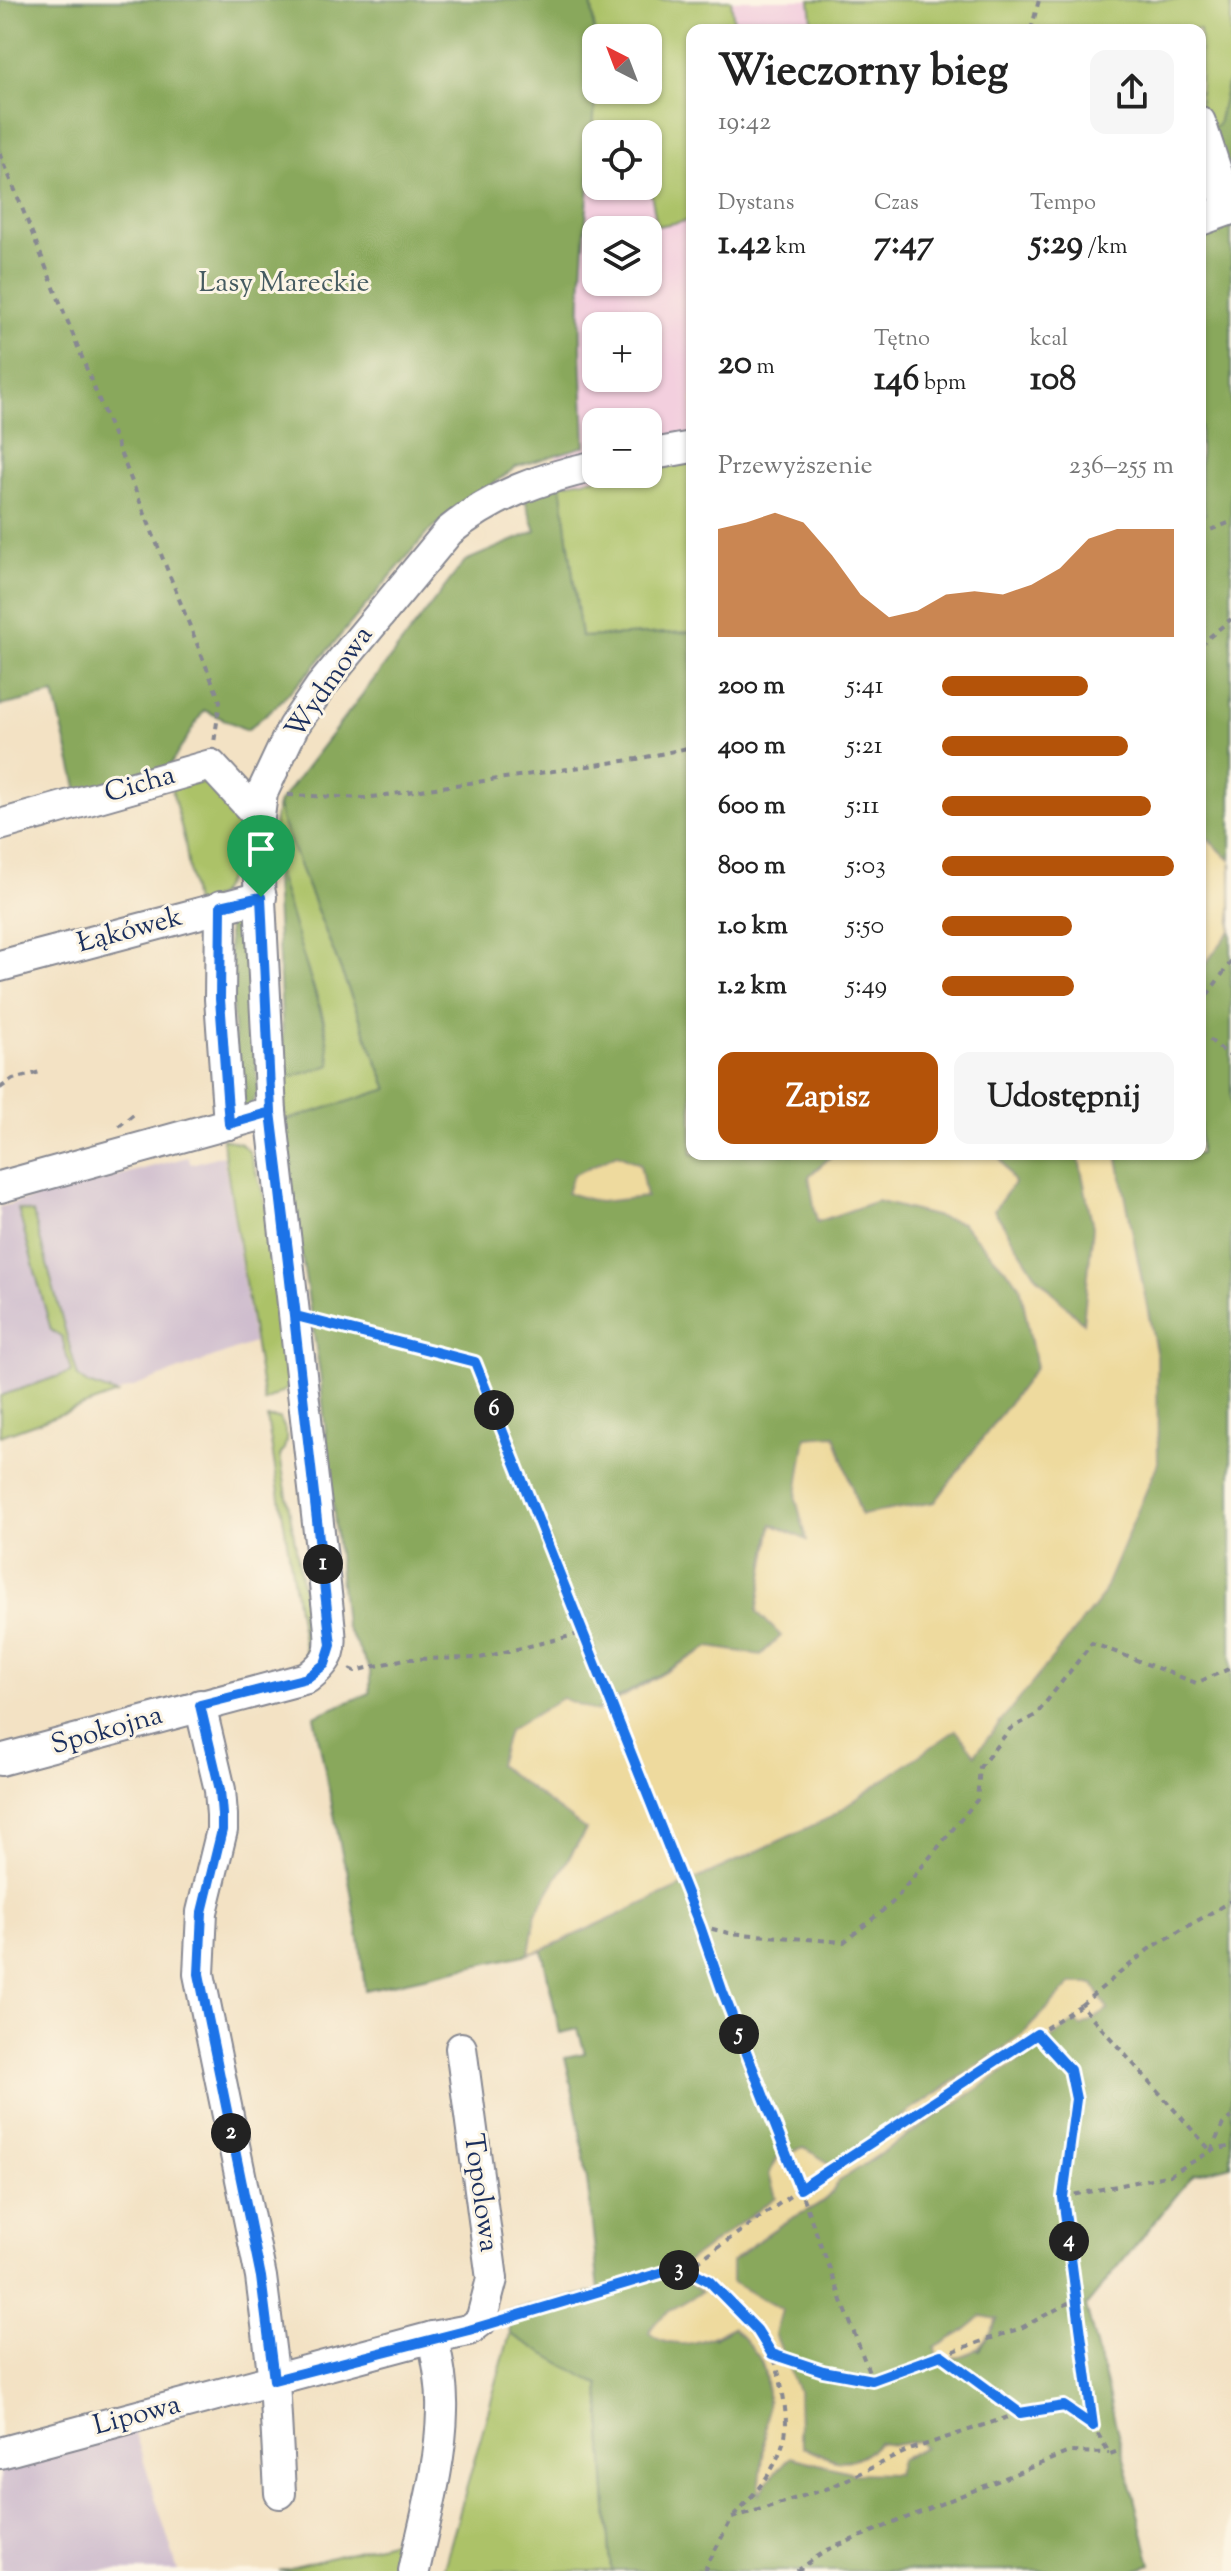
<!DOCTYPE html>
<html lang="pl">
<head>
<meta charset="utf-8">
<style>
	:root { --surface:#fff; --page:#f6f6f6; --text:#222; --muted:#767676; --accent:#b45309 }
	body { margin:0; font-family:"Sorts Mill Goudy",serif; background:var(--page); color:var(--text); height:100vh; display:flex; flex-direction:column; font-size:30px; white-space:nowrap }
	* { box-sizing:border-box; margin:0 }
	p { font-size:26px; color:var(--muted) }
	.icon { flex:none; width:44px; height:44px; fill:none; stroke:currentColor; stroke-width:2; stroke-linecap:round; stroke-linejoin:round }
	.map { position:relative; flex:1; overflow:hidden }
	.drawer { position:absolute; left:686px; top:24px; width:520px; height:1136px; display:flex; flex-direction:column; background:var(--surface); border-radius:16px; box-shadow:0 2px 6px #0004 }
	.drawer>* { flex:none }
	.needle { width:52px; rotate:318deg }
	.fabs { position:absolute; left:582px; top:24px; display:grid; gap:16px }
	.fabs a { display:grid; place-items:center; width:80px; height:80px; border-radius:16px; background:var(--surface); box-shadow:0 2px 6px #0004; font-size:40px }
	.pin { position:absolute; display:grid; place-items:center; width:68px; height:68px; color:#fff; margin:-82px -34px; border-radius:50% 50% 50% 0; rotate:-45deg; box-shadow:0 0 8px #0007 }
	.pin .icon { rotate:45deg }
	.km { position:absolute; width:40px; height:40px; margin:-20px; border-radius:50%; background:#222; color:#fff; font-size:22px; line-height:40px; text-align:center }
	.round { display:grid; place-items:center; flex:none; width:84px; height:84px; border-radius:16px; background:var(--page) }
	.overview { display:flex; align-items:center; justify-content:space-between; height:136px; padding:0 32px }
	h1 { font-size:44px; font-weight:700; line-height:60px }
	.metrics { display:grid; grid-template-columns:repeat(3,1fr); gap:12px; height:136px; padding:8px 32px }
	.metrics div { display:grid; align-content:center }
	.metrics b { font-size:34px; font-weight:700 }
	.metrics small { font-size:22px; font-weight:400 }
	.metrics p { font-size:22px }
	.chart { height:224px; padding:16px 32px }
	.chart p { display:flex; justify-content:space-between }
	.chart svg { width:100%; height:144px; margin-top:8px; fill:var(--accent); opacity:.7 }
	.button { display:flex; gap:16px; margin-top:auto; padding:16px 32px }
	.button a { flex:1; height:92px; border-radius:16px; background:var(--accent); color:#fff; font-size:32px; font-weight:700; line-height:92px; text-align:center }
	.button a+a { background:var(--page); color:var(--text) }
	ul { padding:0 32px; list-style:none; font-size:26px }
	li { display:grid; grid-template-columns:128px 96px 1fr; align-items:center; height:60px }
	li i { height:20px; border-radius:10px; background:var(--accent) }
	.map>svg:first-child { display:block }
	.built { fill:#f3cfde; fill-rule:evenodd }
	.industrial { fill:#cfbdce }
	.green { fill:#acc267; stroke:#647862; stroke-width:2 }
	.forest { fill:#89a85c; stroke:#526c5d; stroke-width:2; fill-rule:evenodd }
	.sand { fill:#eeda9e; stroke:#84847e; stroke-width:2 }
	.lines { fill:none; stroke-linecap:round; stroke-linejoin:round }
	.minor-casing { stroke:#878891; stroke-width:34 }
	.path { stroke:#878891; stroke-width:4; stroke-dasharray:6 6; stroke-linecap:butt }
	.minor { stroke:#fff; stroke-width:30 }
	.route-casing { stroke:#fff; stroke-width:16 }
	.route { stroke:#1a73e8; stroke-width:10 }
	.labels { text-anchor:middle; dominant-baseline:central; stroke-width:6; stroke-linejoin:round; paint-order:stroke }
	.park-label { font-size:28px; fill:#465b61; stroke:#fcf5e5 }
	.street-label { font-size:28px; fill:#1b2f5e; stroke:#fcf5e5 }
</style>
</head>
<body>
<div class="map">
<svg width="1231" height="2571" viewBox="0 0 1231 2571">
	<rect width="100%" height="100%" fill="#fcf5e5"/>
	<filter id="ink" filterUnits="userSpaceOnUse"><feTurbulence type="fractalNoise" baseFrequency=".0125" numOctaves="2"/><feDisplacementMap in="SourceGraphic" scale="16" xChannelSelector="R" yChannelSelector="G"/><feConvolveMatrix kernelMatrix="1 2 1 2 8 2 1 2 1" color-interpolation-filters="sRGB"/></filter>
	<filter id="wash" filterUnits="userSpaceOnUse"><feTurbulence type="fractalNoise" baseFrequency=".006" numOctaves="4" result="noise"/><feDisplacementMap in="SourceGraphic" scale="32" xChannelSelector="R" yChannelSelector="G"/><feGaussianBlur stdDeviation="1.8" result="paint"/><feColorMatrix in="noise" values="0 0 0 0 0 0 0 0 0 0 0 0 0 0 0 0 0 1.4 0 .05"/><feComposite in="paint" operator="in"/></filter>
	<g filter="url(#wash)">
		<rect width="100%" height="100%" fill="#f3e2c4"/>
		<path class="built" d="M591,0H1231V67L1200,30H692V632L558,475L556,455L585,445L581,301L596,88V90H648V38H596V41ZM596,134H648V186H596ZM596,230H648V282H596ZM596,326H648V378H596ZM596,422H648V474H596Z"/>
		<g class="industrial">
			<path d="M223,1155L253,1343L0,1436V1207L188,1157L191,1164Z"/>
			<path d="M134,2430L178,2571H0V2467Z"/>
		</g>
		<g class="green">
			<path d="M591,0H731L735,30H692V220L657,226L648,176V134H596V151H590L596,88V90H648V38H596V41Z"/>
			<path d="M810,0H1231V67L1218,125L1200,131V30H813Z"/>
			<path d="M692,462V632L581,637L561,484L619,474H648V469Z"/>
			<path d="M217,781L237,817L243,850L219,895L194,905L185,842L171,786Z"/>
			<path d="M278,804L281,819L388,1090L284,1121L285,1079L331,1064C328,1050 327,1035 324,1021C307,952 259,876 278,804Z"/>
			<path d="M222,1138L240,1143L249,1151L263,1193L274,1248L292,1386L264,1402Z"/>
			<path d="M18,1209L33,1213L78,1377L88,1384L117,1394L0,1436V1396L71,1372L62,1337L51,1330Z"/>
			<path d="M267,1418H279C288,1431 289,1442 280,1456L311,1634L309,1655L305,1653Z"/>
			<path d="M510,2334L599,2385L611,2571H443Z"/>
			<path d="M401,2539L396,2571H279Z"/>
		</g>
		<g class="forest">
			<path d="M0,0H591C604,99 584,199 581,299C579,348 584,397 585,446L516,467L429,531L311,670L277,705L247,730L204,710L169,767L79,795L54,694L0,706Z"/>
			<path d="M1231,67V861L1208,839L1200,837V516L1205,514L1200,488V131L1218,125Z"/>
			<path d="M561,484L581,637L692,632V1154H834L809,1176L817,1222L877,1201L962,1223L1020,1285L1036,1367L935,1502L861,1516L835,1436L796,1499L807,1541L772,1524L757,1611L781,1636L761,1655L709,1647L498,1765L586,1829L536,1913L529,1954L365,1990L360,1944L347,1869L343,1859L314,1716L370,1693V1669L345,1625L320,1374L298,1231L284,1121L388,1089L281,819L278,804L465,561L536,531L524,497Z"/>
			<path d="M274,861L323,1020L331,1065L285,1079Z"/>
			<path d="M227,918H247L258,1092L251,1105L239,1111Z"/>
			<path d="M1231,930V2165L1193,2175L1086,2306L1151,2565L1132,2571H611L599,2385L510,2334L507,2311L599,2291C591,2213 584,2133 565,2057L585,2053L578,2029L560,2033L542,1950L829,1818L956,1729L976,1754L1157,1357L1117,1154H1200V971ZM1071,1984H1093L1107,2011L1075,2022L1049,2038L1039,2051L1021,2060L838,2182C827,2205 809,2208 789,2220C769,2231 750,2247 732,2261V2282L775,2334L803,2447C832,2461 853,2471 878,2443L894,2445L919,2441L924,2447L900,2460L854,2473L791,2457L776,2471L760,2492C761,2449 776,2404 761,2361C757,2349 741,2337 733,2327L714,2338L665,2315L702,2291L776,2197L769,2174L804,2148L830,2164L1020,2037ZM982,2316L997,2320L979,2350L935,2348L961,2333Z"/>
			<path d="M998,1154H1078L1093,1227L1083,1324L1035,1274L994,1210L1014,1183Z"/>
		</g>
		<g class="sand">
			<path d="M1200,837L1208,839L1231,861V930L1200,971Z"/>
			<path d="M617,1154L640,1164L646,1197L599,1202L567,1193L573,1175Z"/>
			<path d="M834,1154H998L1014,1183L994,1210L1035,1274L1083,1323L1093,1227L1078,1154H1117L1157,1357L1158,1463L1101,1598L975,1754L956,1730L829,1818L542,1950L529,1954L536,1913L586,1830L498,1765L508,1731L562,1698L597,1712L709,1647L761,1655L781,1636L757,1612L772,1524L807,1540L796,1499L806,1437L835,1435L861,1515L935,1502L1036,1367L1020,1285L962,1223L877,1201L817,1222L809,1176Z"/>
			<path d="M1071,1984H1093L1108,2010L1081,2027L1075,2022C1055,2034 1041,2050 1021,2060L838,2182C827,2205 809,2208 789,2220C769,2231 750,2247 732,2261V2282L782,2310L775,2334L798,2391L799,2434L803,2447C832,2461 853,2471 878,2443L894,2445L919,2441L924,2447L900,2460L896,2474L854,2473L791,2457L776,2471L759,2494C761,2461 777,2383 758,2356C751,2346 741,2336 733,2327C707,2341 673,2354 649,2333C657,2314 684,2303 701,2292L677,2276L679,2268L776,2197L769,2174L778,2157L804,2148L831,2164L1020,2037Z"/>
			<path d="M982,2316L997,2319C979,2353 975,2354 937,2361L935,2348L961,2333Z"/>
		</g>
	</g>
	<g filter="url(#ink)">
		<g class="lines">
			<g class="minor-casing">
				<g id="minor">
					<path d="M1200,122L1229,210"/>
					<path d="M1200,220L1231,209"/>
					<path d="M648,455L692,447"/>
					<path d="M0,825L211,765L259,817"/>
					<path d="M221,906L220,999L229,1124"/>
					<path d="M0,966L261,897"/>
					<path d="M0,1187L271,1112"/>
					<path d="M200,1705L220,1790L222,1815V1830L202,1912L199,1974L261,2277L274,2380L280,2493"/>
					<path d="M0,1760L307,1678C337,1655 331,1645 328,1611L271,1112L257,842L259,817L262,793L293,727L321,686L449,531C493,495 541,478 596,466"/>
					<path d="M0,2453L433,2337L469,2330L481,2321L492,2279L461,2048"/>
					<path d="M414,2571C425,2519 441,2465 442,2411C443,2386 438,2362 433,2337"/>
				</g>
			</g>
			<g class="path">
				<path d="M1031,30L1039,0"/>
				<path d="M0,153L220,701L214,743"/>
				<path d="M1200,534L1231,522"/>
				<path d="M1200,645L1231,619"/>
				<path d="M288,795L365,798L637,759L692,747"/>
				<path d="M1200,1005L1231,962"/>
				<path d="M1200,1032L1231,1057"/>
				<path d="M0,1088L13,1079L44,1071"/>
				<path d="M119,1126L135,1113"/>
				<path d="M321,1322L475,1362L700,1926L872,2380"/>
				<path d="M350,1669L355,1671L405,1659L480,1658L583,1633"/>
				<path d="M700,1926L729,1933L844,1942L892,1903L977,1800L980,1767L1010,1729L1036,1715L1092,1643L1196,1683L1231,1668"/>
				<path d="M1081,2005L1149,1949L1231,1901"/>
				<path d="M1037,2034L1070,2070L1076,2099L1063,2197L1093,2426"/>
				<path d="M1211,2151L1223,2124L1231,2117"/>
				<path d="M1063,2197L1170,2175L1211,2151L1231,2146"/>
				<path d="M687,2269L800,2189L1081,2005L1211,2151"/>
				<path d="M509,2317L664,2272C671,2271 681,2268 688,2270C714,2277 758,2328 771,2352C780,2368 789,2418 785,2436C775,2474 757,2490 732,2518"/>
				<path d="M773,2354L823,2371L872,2380L941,2355L1020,2413"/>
				<path d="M942,2355L1021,2328L1076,2299"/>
				<path d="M704,2571L732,2518L829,2488L909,2450L1020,2413L1064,2406L1093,2426L1110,2454L1121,2450"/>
				<path d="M797,2571L827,2550L1069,2452L1109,2453"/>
			</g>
			<use href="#minor" class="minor"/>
		</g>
	</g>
	<g class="lines" filter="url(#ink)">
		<g class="route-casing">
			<path id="route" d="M261,897L271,1112L331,1645L325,1664L307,1678L200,1705L220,1790L222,1815V1830L202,1912L199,1974L261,2277L274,2380L469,2330L664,2272L687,2269L709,2281L757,2330L772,2354L823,2371L872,2380L941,2355L1020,2413L1064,2406L1093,2426L1063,2197L1076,2099L1070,2070L1037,2034L800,2189L722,1990L700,1926L475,1362L296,1316L271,1112L229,1124L220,999L221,906L261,897"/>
		</g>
		<use href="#route" class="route"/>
	</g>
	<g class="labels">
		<g class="park-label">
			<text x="284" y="284">Lasy Mareckie</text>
		</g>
		<g class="street-label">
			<text transform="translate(330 683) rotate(-55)">Wydmowa</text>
			<text transform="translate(140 785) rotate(-16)">Cicha</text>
			<text transform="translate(130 931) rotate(-15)">Łąkówek</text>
			<text transform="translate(107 1731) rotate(-16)">Spokojna</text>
			<text transform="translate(480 2193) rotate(82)">Topolowa</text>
			<text transform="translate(137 2416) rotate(-15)">Lipowa</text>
		</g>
	</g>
</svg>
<div class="fabs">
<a><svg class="needle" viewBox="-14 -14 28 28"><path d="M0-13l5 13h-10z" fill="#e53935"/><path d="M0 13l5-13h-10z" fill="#767676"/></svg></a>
<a><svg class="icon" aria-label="locate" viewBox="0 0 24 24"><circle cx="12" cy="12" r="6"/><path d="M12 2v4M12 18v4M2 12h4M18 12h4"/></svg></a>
<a><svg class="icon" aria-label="layers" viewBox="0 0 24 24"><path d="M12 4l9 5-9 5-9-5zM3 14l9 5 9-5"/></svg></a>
<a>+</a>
<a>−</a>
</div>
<div class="pin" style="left:261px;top:897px;background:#1e9e55"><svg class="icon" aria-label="arrive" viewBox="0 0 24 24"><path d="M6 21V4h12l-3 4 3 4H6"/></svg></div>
<b class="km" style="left:323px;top:1564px">1</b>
<b class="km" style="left:231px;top:2133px">2</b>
<b class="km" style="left:679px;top:2270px">3</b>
<b class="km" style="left:1069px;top:2241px">4</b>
<b class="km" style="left:739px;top:2034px">5</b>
<b class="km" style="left:494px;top:1410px">6</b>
<section class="drawer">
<div class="overview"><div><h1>Wieczorny bieg</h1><p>19:42</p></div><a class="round"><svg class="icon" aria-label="share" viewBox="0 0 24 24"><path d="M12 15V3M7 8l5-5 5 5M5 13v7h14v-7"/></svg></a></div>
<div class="metrics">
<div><p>Dystans</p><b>1.42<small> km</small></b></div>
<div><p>Czas</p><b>7:47</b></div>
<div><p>Tempo</p><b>5:29<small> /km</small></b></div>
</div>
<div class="metrics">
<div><b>20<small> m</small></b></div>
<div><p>Tętno</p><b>146<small> bpm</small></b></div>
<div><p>kcal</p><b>108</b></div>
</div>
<div class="chart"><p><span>Przewyższenie</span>236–255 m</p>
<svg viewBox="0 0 160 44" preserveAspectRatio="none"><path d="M0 44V11L10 9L20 6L30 9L40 19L50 31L60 38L70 36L80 31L90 30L100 31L110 28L120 23L130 14L140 11L150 11L160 11V44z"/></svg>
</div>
<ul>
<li><b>200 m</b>5:41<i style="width:63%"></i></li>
<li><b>400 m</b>5:21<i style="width:80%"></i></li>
<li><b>600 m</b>5:11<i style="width:90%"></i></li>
<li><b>800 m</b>5:03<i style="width:100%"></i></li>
<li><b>1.0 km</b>5:50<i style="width:56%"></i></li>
<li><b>1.2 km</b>5:49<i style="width:57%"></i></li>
</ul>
<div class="button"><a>Zapisz</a><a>Udostępnij</a></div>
</section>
</div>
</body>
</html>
